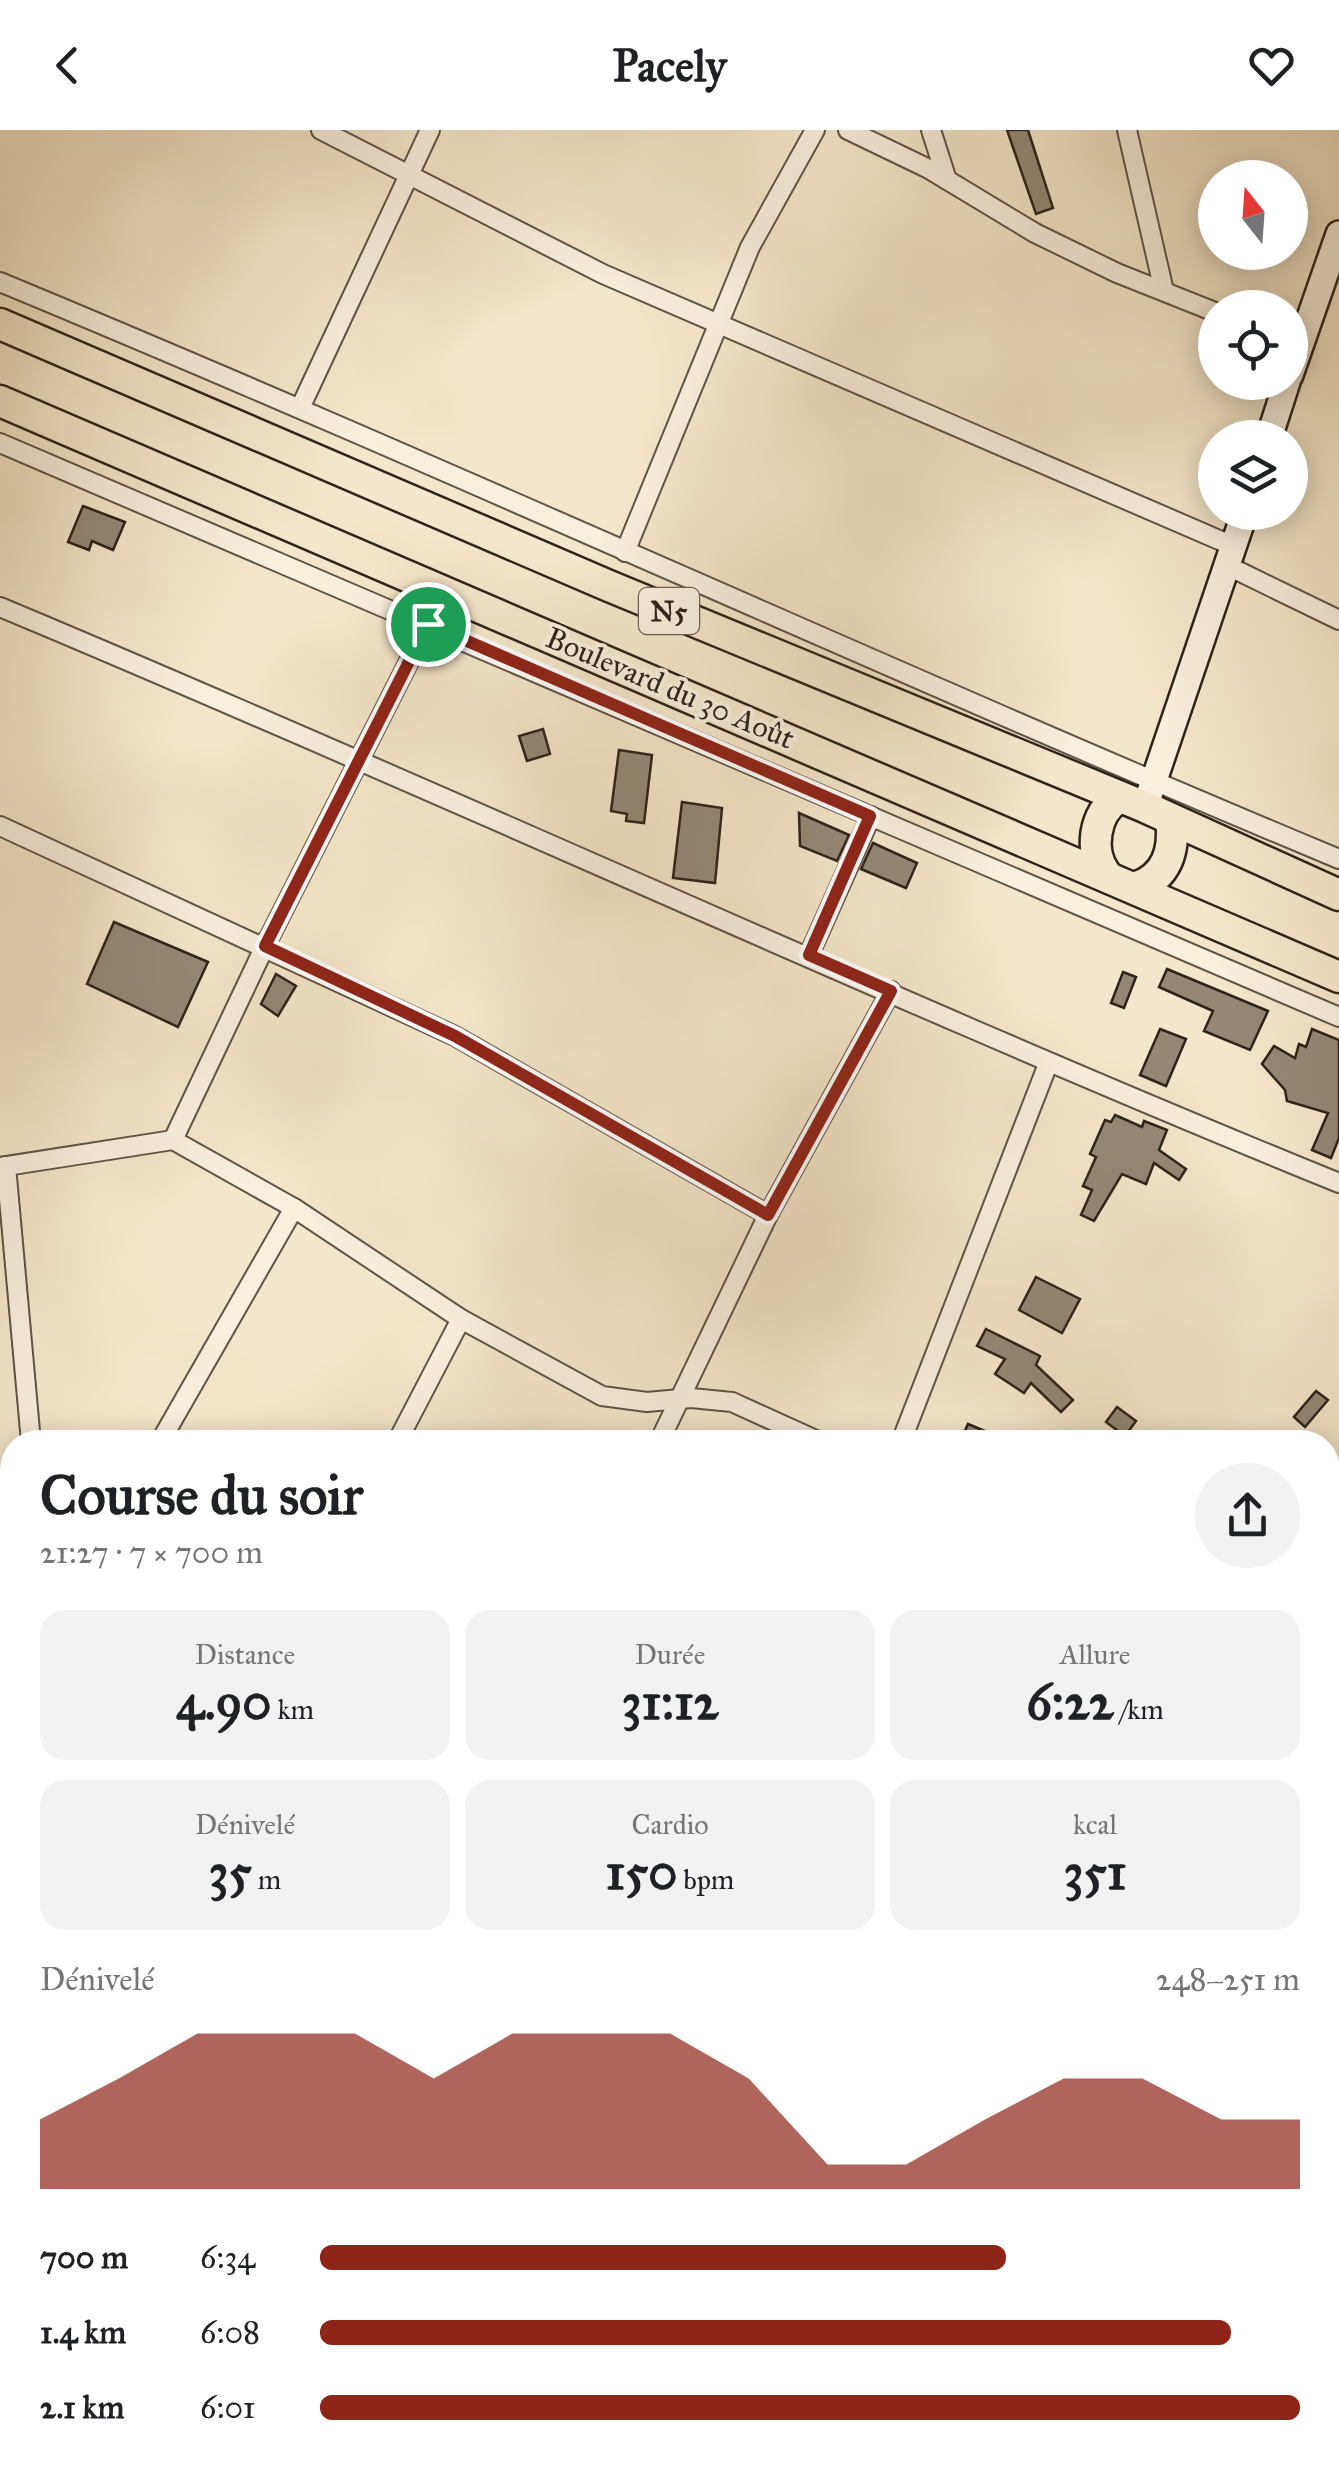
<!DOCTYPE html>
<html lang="fr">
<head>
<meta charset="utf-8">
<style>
	:root { --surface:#fff; --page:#f2f2f2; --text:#202124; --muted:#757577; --accent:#8f2418 }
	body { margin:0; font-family:"IM FELL Great Primer",serif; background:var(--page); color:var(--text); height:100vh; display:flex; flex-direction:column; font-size:38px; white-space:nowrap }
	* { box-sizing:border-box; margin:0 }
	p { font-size:32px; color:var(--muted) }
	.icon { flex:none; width:55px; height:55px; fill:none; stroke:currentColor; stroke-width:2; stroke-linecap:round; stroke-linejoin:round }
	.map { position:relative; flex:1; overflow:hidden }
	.sheet { position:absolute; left:0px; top:1300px; width:1340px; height:1038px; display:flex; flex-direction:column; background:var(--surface); border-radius:40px 40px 0 0; box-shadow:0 5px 25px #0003 }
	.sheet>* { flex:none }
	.needle { width:65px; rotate:343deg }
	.fabs { position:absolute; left:1198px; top:30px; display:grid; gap:20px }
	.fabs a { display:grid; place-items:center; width:110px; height:110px; border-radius:50%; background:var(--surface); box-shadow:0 5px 25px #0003; font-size:50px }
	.pin { position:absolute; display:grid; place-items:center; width:85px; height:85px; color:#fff; margin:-42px; border:5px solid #fff; border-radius:50%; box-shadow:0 2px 10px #0007 }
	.round { display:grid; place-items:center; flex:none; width:105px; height:105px; border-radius:52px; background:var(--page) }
	.headline { display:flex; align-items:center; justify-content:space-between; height:170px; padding:0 40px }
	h1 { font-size:55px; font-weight:800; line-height:75px }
	.figures { display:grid; grid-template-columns:repeat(3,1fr); gap:15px; height:170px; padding:10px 40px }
	.figures div { display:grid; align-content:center; border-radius:25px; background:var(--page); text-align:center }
	.figures b { font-size:50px; font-weight:800 }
	.figures small { font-size:28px; font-weight:400 }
	.figures p { font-size:28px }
	.chart { height:280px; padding:20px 40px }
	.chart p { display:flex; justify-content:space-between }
	.chart svg { width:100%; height:180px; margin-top:10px; fill:var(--accent); opacity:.7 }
	ul { padding:0 40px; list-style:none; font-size:32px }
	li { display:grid; grid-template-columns:160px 120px 1fr; align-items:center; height:75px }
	li i { height:25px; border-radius:12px; background:var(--accent) }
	header { display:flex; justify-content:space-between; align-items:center; height:130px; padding:0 40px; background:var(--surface); font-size:45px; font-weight:800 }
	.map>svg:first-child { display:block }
	.building { fill:#948875; stroke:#2d2319; stroke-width:2.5 }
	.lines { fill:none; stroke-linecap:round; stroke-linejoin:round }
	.street-casing { stroke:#5f5445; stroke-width:22 }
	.secondary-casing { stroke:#2d2319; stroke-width:30 }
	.highway-casing { stroke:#2d2319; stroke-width:35 }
	.street { stroke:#f8efdd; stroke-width:18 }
	.secondary { stroke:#f8efdd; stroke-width:25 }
	.highway { stroke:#f4e6ca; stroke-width:30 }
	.route-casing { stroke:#fff; stroke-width:20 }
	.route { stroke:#8f2418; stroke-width:12 }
	.labels { text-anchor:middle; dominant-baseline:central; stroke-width:8; stroke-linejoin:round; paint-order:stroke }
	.shield { fill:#f8efdd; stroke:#6a6054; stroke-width:2.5 }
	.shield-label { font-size:28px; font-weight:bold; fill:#2d2319 }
	.street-label { font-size:30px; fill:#2d2319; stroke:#f8efdd }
</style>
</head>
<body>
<header><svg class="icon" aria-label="back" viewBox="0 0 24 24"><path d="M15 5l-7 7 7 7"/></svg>Pacely<svg class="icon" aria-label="heart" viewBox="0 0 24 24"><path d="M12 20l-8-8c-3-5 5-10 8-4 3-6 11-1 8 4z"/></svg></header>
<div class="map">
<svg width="1339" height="2336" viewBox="0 0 1339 2336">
	<rect width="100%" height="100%" fill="#f4e6ca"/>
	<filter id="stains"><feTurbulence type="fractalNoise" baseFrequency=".002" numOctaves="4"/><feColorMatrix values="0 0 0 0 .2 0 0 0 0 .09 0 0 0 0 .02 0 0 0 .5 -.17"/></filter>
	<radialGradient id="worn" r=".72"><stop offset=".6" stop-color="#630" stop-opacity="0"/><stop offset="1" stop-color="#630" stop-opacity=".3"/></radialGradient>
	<g class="building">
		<path d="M1007,0H1028L1053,78L1036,84Z"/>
		<path d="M83,376L125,392L113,420L92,411L89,420L68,412Z"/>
		<path d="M543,599L550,624L527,631L519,606Z"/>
		<path d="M619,620L652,625L644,693L626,691L627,684L611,681Z"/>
		<path d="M682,672L722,678L715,753L673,748Z"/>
		<path d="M799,683L849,705L837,731L800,716Z"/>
		<path d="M873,713L917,733L906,758L861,739Z"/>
		<path d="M114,792L208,832L178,897L87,854Z"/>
		<path d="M1167,839L1268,881L1250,920L1204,901L1213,881L1159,857Z"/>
		<path d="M1123,842L1136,847L1124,878L1111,873Z"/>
		<path d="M276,844L296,856L278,886L261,874Z"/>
		<path d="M1160,899L1186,909L1166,956L1140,945Z"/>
		<path d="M1312,899L1339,910V1008L1331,1028L1312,1020L1328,983L1287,971L1285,960L1262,934L1274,916L1295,928L1299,914L1306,917Z"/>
		<path d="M1115,985L1142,997L1144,991L1167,1000L1159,1020L1186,1039L1179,1050L1154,1033L1146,1054L1122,1044L1094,1091L1081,1085L1092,1060L1083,1056L1096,1027L1090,1024L1105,990L1111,992Z"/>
		<path d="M1036,1147L1080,1169L1062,1203L1019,1180Z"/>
		<path d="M986,1199L1040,1226L1036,1235L1073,1270L1061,1282L1031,1253L1024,1263L995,1244L1005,1229L977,1216Z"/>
		<path d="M1316,1261L1328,1270L1305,1297L1294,1287Z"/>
		<path d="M1117,1277L1136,1291L1125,1306L1106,1292Z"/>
		<path d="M968,1294L1011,1312H960Z"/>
	</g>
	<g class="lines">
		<g class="street-casing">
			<g id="street">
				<path d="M321,0L603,144L1233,416"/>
				<path d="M848,0L929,39L1035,103L1117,143L1215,182"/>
				<path d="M931,0L947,50"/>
				<path d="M1127,0L1164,161"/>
				<path d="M0,152C449,338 890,542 1339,729"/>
				<path d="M301,276L430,0"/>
				<path d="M0,313L1339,887"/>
				<path d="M625,422L750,117L815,0"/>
				<path d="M1226,435L1339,490"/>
				<path d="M0,477C448,664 889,870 1339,1053"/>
				<path d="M0,696L455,906L768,1085"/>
				<path d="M809,825L871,686"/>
				<path d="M173,1010L294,1078L461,1189L602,1266L647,1272L691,1268L732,1272L820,1312"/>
				<path d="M6,1036L31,1312"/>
				<path d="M0,1037L173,1010L265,816L428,494"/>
				<path d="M160,1312L294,1078"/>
				<path d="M397,1312L461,1189"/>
				<path d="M659,1312L768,1085L891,861"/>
				<path d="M901,1312L1048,934"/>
				<path d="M1328,1396L1339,1400"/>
				<path d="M0,1549L12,1556"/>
				<path d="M0,1773L12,1778"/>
				<path d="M1328,1828L1339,1833"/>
				<path d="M0,2006L12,2012"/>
				<path d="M1328,2103L1339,2109"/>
				<path d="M0,2317L12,2321"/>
				<path d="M22,2325L52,2336"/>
				<path d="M690,2325L713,2336"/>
				<path d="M1311,2325L1334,2336"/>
				<path d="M184,2336L189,2325"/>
				<path d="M665,2336L672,2325"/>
			</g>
		</g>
		<g class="secondary-casing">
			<g id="secondary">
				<path d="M1290,245L1339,104"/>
				<path d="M1269,308L1287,252"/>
				<path d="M1145,677L1245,382"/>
				<path d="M1328,1377L1339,1350"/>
				<path d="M910,2336L914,2325"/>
			</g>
		</g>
		<g class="highway-casing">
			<g id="highway">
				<path d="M0,194L609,456L1145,677L1339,765"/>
				<path d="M0,271L1339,847"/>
				<path d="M1105,743C1089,721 1094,683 1118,668"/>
				<path d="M1137,757C1167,747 1175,720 1171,690"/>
			</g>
		</g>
		<use href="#street" class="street"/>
		<use href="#secondary" class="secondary"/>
		<use href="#highway" class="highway"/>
	</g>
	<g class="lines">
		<g class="route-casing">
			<path id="route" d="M428,494L870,686L809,825L891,861L768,1085L455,906L265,816Z"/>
		</g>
		<use href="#route" class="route"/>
	</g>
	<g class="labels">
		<rect class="shield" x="639" y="458" width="60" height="46" rx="8"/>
		<g class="shield-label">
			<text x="669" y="481">N5</text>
		</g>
		<g class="street-label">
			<text transform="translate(670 558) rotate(23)">Boulevard du 30 Août</text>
		</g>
	</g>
	<rect width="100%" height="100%" filter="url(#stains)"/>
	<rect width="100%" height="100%" fill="url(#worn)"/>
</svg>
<div class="fabs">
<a><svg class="needle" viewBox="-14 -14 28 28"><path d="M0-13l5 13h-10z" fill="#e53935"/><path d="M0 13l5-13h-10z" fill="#757577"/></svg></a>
<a><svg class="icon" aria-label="locate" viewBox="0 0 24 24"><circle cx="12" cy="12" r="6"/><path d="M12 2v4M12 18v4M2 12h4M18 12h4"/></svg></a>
<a><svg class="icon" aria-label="layers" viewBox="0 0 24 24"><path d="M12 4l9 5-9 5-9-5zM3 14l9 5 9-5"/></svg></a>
</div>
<div class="pin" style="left:428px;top:494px;background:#1e9e55"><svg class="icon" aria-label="arrive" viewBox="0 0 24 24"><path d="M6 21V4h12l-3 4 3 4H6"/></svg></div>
<section class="sheet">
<div class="headline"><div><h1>Course du soir</h1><p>21:27 · 7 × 700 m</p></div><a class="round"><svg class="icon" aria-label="share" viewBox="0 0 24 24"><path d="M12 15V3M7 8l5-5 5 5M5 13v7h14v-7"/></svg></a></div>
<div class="figures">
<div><p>Distance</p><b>4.90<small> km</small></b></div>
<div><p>Durée</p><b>31:12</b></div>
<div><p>Allure</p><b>6:22<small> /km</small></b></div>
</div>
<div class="figures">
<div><p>Dénivelé</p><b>35<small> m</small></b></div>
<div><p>Cardio</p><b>150<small> bpm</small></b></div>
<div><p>kcal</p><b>351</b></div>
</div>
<div class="chart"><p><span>Dénivelé</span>248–251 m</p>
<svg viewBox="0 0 160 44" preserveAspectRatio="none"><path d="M0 44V27L10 17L20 6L30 6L40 6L50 17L60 6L70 6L80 6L90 17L100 38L110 38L120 27L130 17L140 17L150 27L160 27V44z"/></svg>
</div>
<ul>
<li><b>700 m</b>6:34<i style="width:70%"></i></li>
<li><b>1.4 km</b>6:08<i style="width:93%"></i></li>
<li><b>2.1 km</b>6:01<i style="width:100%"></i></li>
</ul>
</section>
</div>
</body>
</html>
